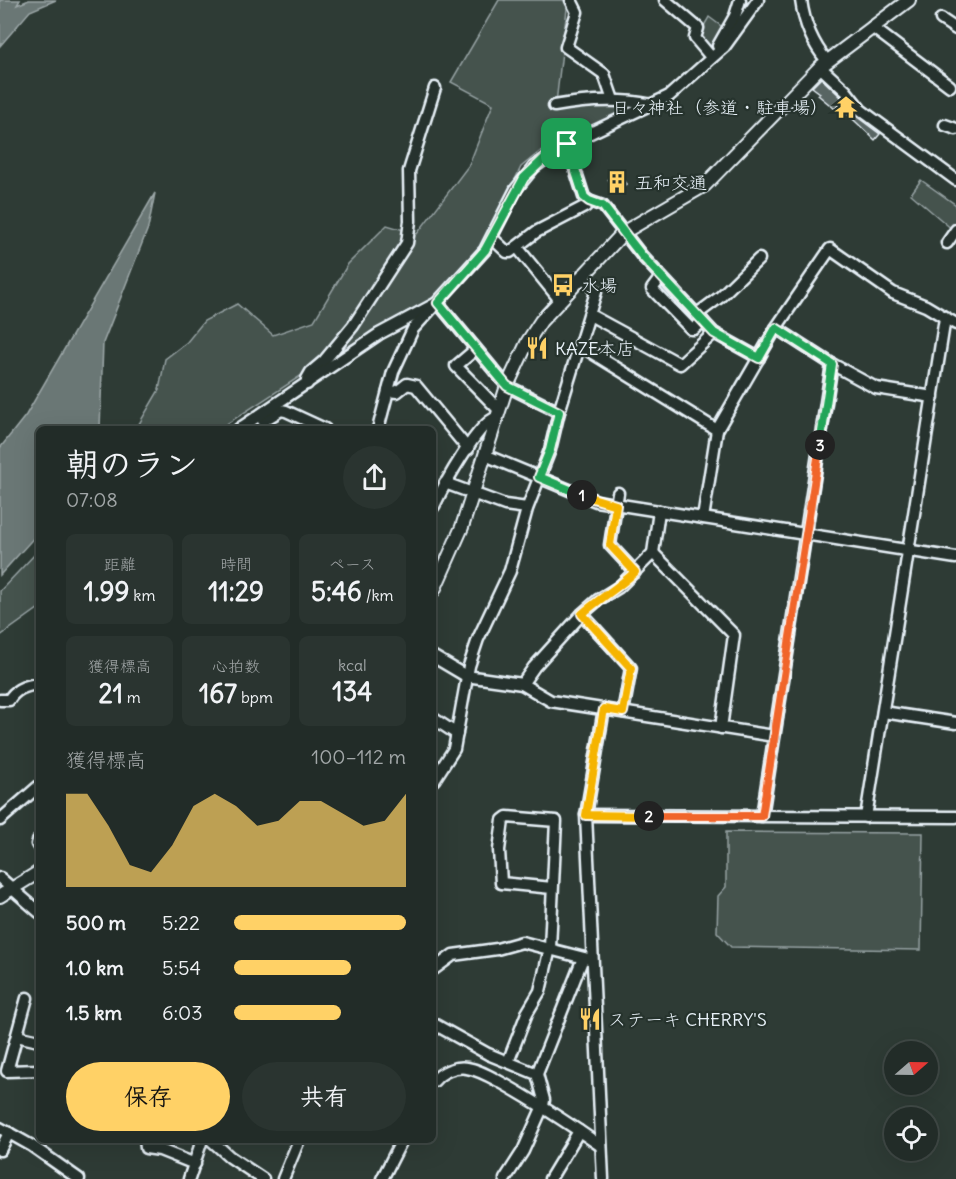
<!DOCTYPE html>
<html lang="ja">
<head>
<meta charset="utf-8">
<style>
	:root { --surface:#222c28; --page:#2a3430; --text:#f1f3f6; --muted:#a2a7a8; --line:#3f4845; --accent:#ffd166 }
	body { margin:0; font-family:Delius,"Klee One",sans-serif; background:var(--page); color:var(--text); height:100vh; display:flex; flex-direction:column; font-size:22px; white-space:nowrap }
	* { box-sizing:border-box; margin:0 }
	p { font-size:20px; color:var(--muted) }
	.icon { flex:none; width:33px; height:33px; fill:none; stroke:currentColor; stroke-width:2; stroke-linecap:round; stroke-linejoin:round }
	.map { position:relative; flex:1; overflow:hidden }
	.panel { position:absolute; left:36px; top:426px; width:400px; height:717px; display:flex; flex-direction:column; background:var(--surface); border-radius:9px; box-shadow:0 6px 24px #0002,0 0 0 2px var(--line) }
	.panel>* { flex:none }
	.needle { width:39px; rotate:70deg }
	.controls { position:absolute; left:884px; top:1041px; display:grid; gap:12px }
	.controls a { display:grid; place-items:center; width:54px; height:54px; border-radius:50%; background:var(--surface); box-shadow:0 6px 24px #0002,0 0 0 2px var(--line); font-size:30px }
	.pin { position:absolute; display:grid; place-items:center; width:51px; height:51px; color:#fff; margin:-26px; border-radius:12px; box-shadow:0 3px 9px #0006 }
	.km { position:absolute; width:30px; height:30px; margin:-15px; border-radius:50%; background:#222; color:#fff; font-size:16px; line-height:30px; text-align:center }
	.round { display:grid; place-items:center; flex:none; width:63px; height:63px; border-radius:32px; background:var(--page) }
	.headline { display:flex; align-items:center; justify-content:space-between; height:102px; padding:0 30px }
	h1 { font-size:33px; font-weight:700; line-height:45px }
	.figures { display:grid; grid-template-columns:repeat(3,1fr); gap:9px; height:102px; padding:6px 30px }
	.figures div { display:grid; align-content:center; border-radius:9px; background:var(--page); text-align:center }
	.figures b { font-size:26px; font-weight:700 }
	.figures small { font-size:16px; font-weight:400 }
	.figures p { font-size:16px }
	.chart { height:168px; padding:12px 30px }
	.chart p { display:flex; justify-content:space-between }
	.chart svg { width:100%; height:108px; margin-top:6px; fill:var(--accent); opacity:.7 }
	.action { display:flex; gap:12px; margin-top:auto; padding:12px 30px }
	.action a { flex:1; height:69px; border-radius:36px; background:var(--accent); color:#111; font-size:24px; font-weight:700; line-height:69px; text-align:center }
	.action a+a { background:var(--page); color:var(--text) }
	ul { padding:0 30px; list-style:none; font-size:20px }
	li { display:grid; grid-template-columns:96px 72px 1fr; align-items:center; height:45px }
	li i { height:15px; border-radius:8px; background:var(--accent) }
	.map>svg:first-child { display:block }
	.green { fill:#45524e; stroke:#96a2a3; stroke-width:1.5 }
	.water { fill:#6b7775; stroke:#9da8a9; stroke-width:1.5 }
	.building { fill:#596563; stroke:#e8f1f8; stroke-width:1.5 }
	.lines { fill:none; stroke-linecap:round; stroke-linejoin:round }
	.minor-casing { stroke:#e8f1f8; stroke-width:15 }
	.major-casing { stroke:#e8f1f8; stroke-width:16 }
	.minor { stroke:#26332d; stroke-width:10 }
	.major { stroke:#26332d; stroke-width:12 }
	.split-1-casing { stroke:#fff; stroke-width:12 }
	.split-2-casing { stroke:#fff; stroke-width:12 }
	.split-3-casing { stroke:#fff; stroke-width:12 }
	.split-4-casing { stroke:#fff; stroke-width:12 }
	.split-1 { stroke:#22a559; stroke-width:8 }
	.split-2 { stroke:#f5b400; stroke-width:8 }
	.split-3 { stroke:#f0652b; stroke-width:8 }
	.split-4 { stroke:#22a559; stroke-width:8 }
	.labels { text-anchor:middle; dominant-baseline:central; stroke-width:4.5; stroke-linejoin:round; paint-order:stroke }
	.poi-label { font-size:18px; fill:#e8f1f8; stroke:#26332d; text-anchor:start }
</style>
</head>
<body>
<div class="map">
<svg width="956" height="1179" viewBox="0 0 956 1179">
	<rect width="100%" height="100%" fill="#2e3b35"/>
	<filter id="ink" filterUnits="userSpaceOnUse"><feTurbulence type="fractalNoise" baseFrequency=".0167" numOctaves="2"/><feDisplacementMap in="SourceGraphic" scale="12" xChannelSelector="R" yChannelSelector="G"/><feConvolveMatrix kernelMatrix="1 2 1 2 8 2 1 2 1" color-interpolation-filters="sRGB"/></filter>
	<g filter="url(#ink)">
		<g class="green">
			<path d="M499,0H568L556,103L593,99L640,109L588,127L566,141L542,150L521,167L497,217L490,240L437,301L408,311L325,360L219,429H136L159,390L165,359L187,342L204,321L237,304L273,335L314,321L348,264L387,225L417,234L469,165L493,104L451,82Z"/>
			<path d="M709,17L725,29L712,49L709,51L698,36Z"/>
			<path d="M921,180L956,205V228L954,231L911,194Z"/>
			<path d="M39,550V608L0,636V591Z"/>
			<path d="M726,832L923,833L921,950L731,947L717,932L718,896L726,887Z"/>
		</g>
		<g class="water">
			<path d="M0,0H20L17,5L29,0H56L30,11L0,46Z"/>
			<path d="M155,193L148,228L103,343L100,429H39V532L0,575V448L26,415Z"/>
		</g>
		<g class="building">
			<path d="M821,78L840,96L856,116L880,134L875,140L838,105L835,109L818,95L820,93L812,87Z"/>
			<path d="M617,172L626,184L616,191L608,179Z"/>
		</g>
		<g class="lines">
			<g class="minor-casing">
				<g id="minor">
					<path d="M571,0L577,12L566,47L604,74L613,100"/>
					<path d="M665,0L698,28L695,38L711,57"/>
					<path d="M801,0C804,23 812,43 827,61"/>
					<path d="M941,19L956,29"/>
					<path d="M872,27L950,86"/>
					<path d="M718,46L735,16L740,0"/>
					<path d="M820,67L846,91L861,110L956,180"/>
					<path d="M554,106C587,100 619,98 653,105"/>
					<path d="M945,125L956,129"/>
					<path d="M567,144L584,197L589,201L603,206L642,256L714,333L759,358"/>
					<path d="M492,238L507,252H510L536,232L586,206L589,201"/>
					<path d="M947,243L956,230"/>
					<path d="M517,247L560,300"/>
					<path d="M661,277L652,289L691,329H694L703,321"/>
					<path d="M438,303L507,386L559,412"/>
					<path d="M697,314L720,297L759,259"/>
					<path d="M590,315L680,364L714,333"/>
					<path d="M776,328L832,364L876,388L933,397"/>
					<path d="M581,346L717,430"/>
					<path d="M476,349L456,366L499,410"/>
					<path d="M307,384V379L311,372L324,361L353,326L407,243L410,221L409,171L435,88"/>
					<path d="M388,391L397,392L407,384L416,386L468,449"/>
					<path d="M263,421L281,410L286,411L325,429"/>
					<path d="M239,429L379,334L435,304"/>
					<path d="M378,429L393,372L413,329L485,250L516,189L534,167L567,144L669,96L724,47L758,0"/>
					<path d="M485,455L596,501L956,558"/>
					<path d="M445,483L505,505L527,508"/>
					<path d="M618,493L610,545L635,572"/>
					<path d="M434,506C443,487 478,422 496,418"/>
					<path d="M703,518L717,430L776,328L830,249L893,293L926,306L956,324"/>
					<path d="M653,553L734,635L721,728"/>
					<path d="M582,614L631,668L623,712"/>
					<path d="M434,657L466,676L522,684L551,701L774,736"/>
					<path d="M522,684L534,667L582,614L598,600L619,587L653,553L659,511"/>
					<path d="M0,700H9C15,689 27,685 39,684"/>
					<path d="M883,712L956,723"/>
					<path d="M434,719L457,734"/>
					<path d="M434,780L454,749L469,666L478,639L510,571L527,509L550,450L559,412L596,292L582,275"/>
					<path d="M586,815L956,817"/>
					<path d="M762,816L832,364"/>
					<path d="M866,817L945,318"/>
					<path d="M0,820L39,786"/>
					<path d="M39,839L37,844L39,847"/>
					<path d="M0,878L39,912"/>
					<path d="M434,969L453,955L497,949L522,942L592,960"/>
					<path d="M27,998L7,1071L39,1070"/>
					<path d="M434,1024L488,1054L537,1074L544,1100L543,1106L523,1151L505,1179"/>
					<path d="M17,1036L39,1041"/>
					<path d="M508,1062L527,1013L540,991L550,948L556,821L507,817L503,820L499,850L501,883L552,888"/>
					<path d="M537,1074L583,958"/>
					<path d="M434,1081C441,1072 455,1066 467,1068C480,1070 491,1077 502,1083C536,1102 568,1123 601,1146"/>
					<path d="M0,1128L32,1146L79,1179"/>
					<path d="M145,1140L146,1148L160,1150L195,1164"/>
					<path d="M211,1140L230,1157L263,1179"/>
					<path d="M0,1150L9,1133"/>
					<path d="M189,1179L202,1140"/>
					<path d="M283,1179L299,1140"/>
					<path d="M382,1179L402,1140"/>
					<path d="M550,1179L579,1131"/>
					<path d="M603,1179L586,815L604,709"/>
				</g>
			</g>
			<g class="major-casing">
				<g id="major">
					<path d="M434,590L462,527L507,386L528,341L541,321L624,232L705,185L820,67L909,0"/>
					<path d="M0,896L39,872"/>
				</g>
			</g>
			<use href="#minor" class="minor"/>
			<use href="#major" class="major"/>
		</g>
	</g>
	<g class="lines" filter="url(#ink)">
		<g class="split-1-casing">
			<path id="split-1" d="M567,144L545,158L524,178L485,250L438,303L507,386L559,412L550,450L539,477L582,495"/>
		</g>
		<g class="split-2-casing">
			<path id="split-2" d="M582,495L616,505L610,545L635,572C618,588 599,599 582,614L631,668L623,712L604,709L586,815L649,816"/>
		</g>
		<g class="split-3-casing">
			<path id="split-3" d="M649,816H762L820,445"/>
		</g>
		<g class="split-4-casing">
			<path id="split-4" d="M567,144L584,197L589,201L603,206L642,256L714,333L759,358L776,328L832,364L820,445"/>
		</g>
		<use href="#split-1" class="split-1"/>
		<use href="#split-2" class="split-2"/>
		<use href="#split-3" class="split-3"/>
		<use href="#split-4" class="split-4"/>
	</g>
	<defs>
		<g id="temple-bare" transform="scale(1.8)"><path d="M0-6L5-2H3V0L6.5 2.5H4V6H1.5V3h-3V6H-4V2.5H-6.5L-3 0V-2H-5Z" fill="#ffd166" stroke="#26332d" stroke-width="2.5" paint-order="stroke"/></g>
		<g id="building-bare" transform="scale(1.8)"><path d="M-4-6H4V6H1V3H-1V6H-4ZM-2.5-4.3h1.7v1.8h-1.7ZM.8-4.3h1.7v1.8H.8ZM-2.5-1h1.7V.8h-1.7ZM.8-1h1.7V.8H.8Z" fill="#ffd166" stroke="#26332d" stroke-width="2.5" paint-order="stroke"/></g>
		<g id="bus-bare" transform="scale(1.8)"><path d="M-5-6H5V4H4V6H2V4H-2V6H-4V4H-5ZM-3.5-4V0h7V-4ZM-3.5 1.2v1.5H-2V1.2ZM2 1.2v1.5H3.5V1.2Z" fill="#ffd166" stroke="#26332d" stroke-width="2.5" paint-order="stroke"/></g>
		<g id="restaurant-bare" transform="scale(1.8)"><path d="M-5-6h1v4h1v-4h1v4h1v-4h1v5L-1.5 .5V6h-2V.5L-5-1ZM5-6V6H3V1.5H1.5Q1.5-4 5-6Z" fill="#ffd166" stroke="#26332d" stroke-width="2.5" paint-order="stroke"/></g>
	</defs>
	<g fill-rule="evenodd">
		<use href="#temple-bare" x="846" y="107"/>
		<use href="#building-bare" x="617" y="182"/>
		<use href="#bus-bare" x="563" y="285"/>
		<use href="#restaurant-bare" x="537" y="348"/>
		<use href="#restaurant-bare" x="590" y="1019"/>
	</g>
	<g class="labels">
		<g class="poi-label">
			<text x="828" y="107" text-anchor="end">日々神社（参道・駐車場）</text>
			<text x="635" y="182">五和交通</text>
			<text x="581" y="285">水場</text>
			<text x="555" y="348">KAZE本店</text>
			<text x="608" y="1019">ステーキ CHERRY'S</text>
		</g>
	</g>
</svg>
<div class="controls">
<a><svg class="needle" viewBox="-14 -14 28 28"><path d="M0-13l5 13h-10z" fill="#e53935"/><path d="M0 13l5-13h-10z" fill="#a2a7a8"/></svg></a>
<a><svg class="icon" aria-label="locate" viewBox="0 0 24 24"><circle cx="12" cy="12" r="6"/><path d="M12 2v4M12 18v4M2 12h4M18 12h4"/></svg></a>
</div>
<div class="pin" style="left:567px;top:144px;background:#1e9e55"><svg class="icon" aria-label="arrive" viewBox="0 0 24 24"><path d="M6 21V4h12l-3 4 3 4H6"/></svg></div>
<b class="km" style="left:582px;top:495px">1</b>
<b class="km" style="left:649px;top:816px">2</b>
<b class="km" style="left:820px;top:445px">3</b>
<section class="panel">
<div class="headline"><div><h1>朝のラン</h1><p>07:08</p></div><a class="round"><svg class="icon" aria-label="share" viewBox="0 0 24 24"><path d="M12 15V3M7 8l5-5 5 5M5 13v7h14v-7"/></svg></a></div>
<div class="figures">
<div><p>距離</p><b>1.99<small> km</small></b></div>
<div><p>時間</p><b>11:29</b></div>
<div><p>ペース</p><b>5:46<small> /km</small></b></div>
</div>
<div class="figures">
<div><p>獲得標高</p><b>21<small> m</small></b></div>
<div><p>心拍数</p><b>167<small> bpm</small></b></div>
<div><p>kcal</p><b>134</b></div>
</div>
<div class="chart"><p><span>獲得標高</span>100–112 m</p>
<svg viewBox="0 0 160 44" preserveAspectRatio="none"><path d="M0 44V6L10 6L20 19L30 35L40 38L50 27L60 11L70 6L80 11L90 19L100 17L110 9L120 9L130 14L140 19L150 17L160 6V44z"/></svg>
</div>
<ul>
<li><b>500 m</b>5:22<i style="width:100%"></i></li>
<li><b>1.0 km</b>5:54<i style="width:68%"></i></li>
<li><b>1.5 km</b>6:03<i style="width:62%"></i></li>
</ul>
<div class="action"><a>保存</a><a>共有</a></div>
</section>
</div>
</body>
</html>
